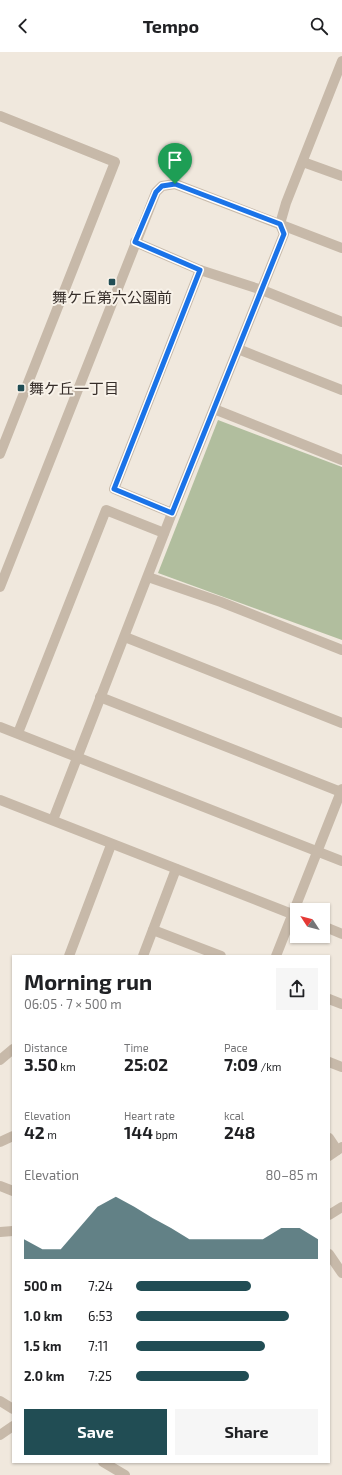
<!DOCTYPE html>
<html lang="en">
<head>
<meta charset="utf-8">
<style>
	:root { --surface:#fff; --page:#f6f6f6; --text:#202124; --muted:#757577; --accent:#214d54 }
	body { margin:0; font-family:"Exo 2","Noto Sans JP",sans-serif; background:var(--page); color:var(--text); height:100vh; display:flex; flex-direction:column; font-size:15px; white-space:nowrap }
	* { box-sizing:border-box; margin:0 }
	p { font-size:13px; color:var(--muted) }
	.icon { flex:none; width:22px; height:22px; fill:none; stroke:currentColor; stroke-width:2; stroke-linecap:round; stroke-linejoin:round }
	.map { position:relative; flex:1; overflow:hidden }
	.side { position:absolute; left:12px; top:903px; width:318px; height:508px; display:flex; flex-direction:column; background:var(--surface); border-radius:0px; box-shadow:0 1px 3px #0004 }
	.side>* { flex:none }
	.needle { width:26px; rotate:306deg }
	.fabs { position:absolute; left:290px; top:851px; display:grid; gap:8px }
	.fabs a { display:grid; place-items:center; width:40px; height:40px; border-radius:0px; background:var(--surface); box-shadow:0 1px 3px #0004; font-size:20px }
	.pin { position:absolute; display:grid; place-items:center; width:34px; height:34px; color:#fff; margin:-41px -17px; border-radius:50% 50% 50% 0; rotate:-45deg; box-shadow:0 0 4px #0007 }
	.pin .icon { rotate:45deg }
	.round { display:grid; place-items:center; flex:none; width:42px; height:42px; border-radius:0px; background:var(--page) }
	.head { display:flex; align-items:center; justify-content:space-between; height:68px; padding:0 12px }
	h1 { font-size:22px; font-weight:700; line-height:30px }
	.metrics { display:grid; grid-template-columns:repeat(3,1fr); gap:6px; height:68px; padding:4px 12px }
	.metrics div { display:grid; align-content:center }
	.metrics b { font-size:17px; font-weight:700 }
	.metrics small { font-size:11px; font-weight:400 }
	.metrics p { font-size:11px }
	.chart { height:112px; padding:8px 12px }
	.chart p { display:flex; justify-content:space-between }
	.chart svg { width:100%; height:72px; margin-top:4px; fill:var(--accent); opacity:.7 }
	.cta { display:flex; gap:8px; margin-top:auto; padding:8px 12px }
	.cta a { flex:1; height:46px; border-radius:0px; background:var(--accent); color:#fff; font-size:16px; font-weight:700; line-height:46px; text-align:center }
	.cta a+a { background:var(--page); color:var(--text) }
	ul { padding:0 12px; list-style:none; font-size:13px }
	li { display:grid; grid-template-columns:64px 48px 1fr; align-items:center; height:30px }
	li i { height:10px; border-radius:5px; background:var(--accent) }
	header { display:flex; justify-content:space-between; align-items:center; height:52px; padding:0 12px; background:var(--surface); font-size:18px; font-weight:700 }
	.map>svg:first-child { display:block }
	.green { fill:#b1be9e }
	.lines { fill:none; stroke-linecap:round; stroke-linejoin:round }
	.minor { stroke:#c7b9a9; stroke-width:10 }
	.tertiary { stroke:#c7b9a9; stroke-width:10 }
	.route-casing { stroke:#fff; stroke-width:8 }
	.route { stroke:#1a73e8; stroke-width:5 }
	.poi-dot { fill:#214d54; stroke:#f8f2e9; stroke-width:1.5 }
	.labels { text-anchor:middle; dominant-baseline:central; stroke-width:4; stroke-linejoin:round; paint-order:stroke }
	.poi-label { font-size:15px; fill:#352d29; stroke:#f8f2e9 }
</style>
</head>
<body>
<header><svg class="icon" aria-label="back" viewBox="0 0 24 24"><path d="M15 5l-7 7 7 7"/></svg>Tempo<svg class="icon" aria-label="search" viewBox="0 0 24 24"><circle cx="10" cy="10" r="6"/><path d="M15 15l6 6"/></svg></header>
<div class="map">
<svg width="342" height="1423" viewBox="0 0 342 1423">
	<rect width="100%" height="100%" fill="#f0e8dd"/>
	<path class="green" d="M218,368L342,415V588L158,521Z"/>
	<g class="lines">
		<g class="minor">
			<path d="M303,110L342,124"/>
			<path d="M135,190L200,218L262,238L342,270"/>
			<path d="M238,297L342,338"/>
			<path d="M214,357L342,408"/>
			<path d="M172,461L114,437L200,218"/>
			<path d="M148,525L221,550L342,598"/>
			<path d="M125,585L342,671"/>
			<path d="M100,645L341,740"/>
			<path d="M0,675L342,809"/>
			<path d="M18,681L106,458L164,481"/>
			<path d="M53,768L172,461L284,182L280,172L286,151L342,9"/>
			<path d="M153,878L221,904"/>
			<path d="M143,904L176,817"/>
			<path d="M276,904L342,737"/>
			<path d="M329,947L342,952"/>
			<path d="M329,1010L342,1015"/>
			<path d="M329,1086L337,1098"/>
			<path d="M0,1090L13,1084"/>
			<path d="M329,1104L342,1095"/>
			<path d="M0,1134L13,1139"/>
			<path d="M0,1180L13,1179"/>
			<path d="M329,1202L342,1221"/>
		</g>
		<g class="tertiary">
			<path d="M0,64L115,110L0,402"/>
			<path d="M0,535L156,140L162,134L175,132L342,196"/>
			<path d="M0,748L297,864"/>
			<path d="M323,874L342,882"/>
			<path d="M69,904L111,793"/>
			<path d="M0,1008L13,997"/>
			<path d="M329,1163L342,1155"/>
			<path d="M0,1349L13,1357"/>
			<path d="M0,1383L13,1374"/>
			<path d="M103,1410L125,1423"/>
		</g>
	</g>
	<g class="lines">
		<g class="route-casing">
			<path id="route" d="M175,132L280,172L284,182L172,461L114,437L200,218L135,190L156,140L162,134Z"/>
		</g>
		<use href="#route" class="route"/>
	</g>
	<g class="poi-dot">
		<rect x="108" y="226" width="8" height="8" rx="2"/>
		<rect x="17" y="332" width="8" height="8" rx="2"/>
	</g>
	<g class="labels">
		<g class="poi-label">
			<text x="112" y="245">舞ケ丘第六公園前</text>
			<text x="29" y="336" text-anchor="start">舞ケ丘一丁目</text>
		</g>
	</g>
</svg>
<div class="fabs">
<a><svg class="needle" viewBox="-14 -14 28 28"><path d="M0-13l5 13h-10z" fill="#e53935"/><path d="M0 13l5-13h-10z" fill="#757577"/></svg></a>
</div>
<div class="pin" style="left:175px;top:132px;background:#1e9e55"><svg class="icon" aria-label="arrive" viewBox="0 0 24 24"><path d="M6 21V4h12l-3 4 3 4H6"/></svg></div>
<section class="side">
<div class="head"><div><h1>Morning run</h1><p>06:05 · 7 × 500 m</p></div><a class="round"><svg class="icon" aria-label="share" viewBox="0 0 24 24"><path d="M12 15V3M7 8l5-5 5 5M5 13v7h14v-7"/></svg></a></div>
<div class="metrics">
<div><p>Distance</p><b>3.50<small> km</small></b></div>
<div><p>Time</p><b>25:02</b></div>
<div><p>Pace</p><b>7:09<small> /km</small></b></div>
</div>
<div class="metrics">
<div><p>Elevation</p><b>42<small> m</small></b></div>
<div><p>Heart rate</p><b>144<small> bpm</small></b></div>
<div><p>kcal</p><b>248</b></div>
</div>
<div class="chart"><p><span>Elevation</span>80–85 m</p>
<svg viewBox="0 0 160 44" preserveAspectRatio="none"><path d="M0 44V32L10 38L20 38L30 25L40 12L50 6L60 12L70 19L80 25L90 32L100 32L110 32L120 32L130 32L140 25L150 25L160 32V44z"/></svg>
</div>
<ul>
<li><b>500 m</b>7:24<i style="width:63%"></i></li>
<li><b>1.0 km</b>6:53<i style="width:84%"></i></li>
<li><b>1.5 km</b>7:11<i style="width:71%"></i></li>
<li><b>2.0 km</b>7:25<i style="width:62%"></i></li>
</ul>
<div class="cta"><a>Save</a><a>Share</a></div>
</section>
</div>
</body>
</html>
